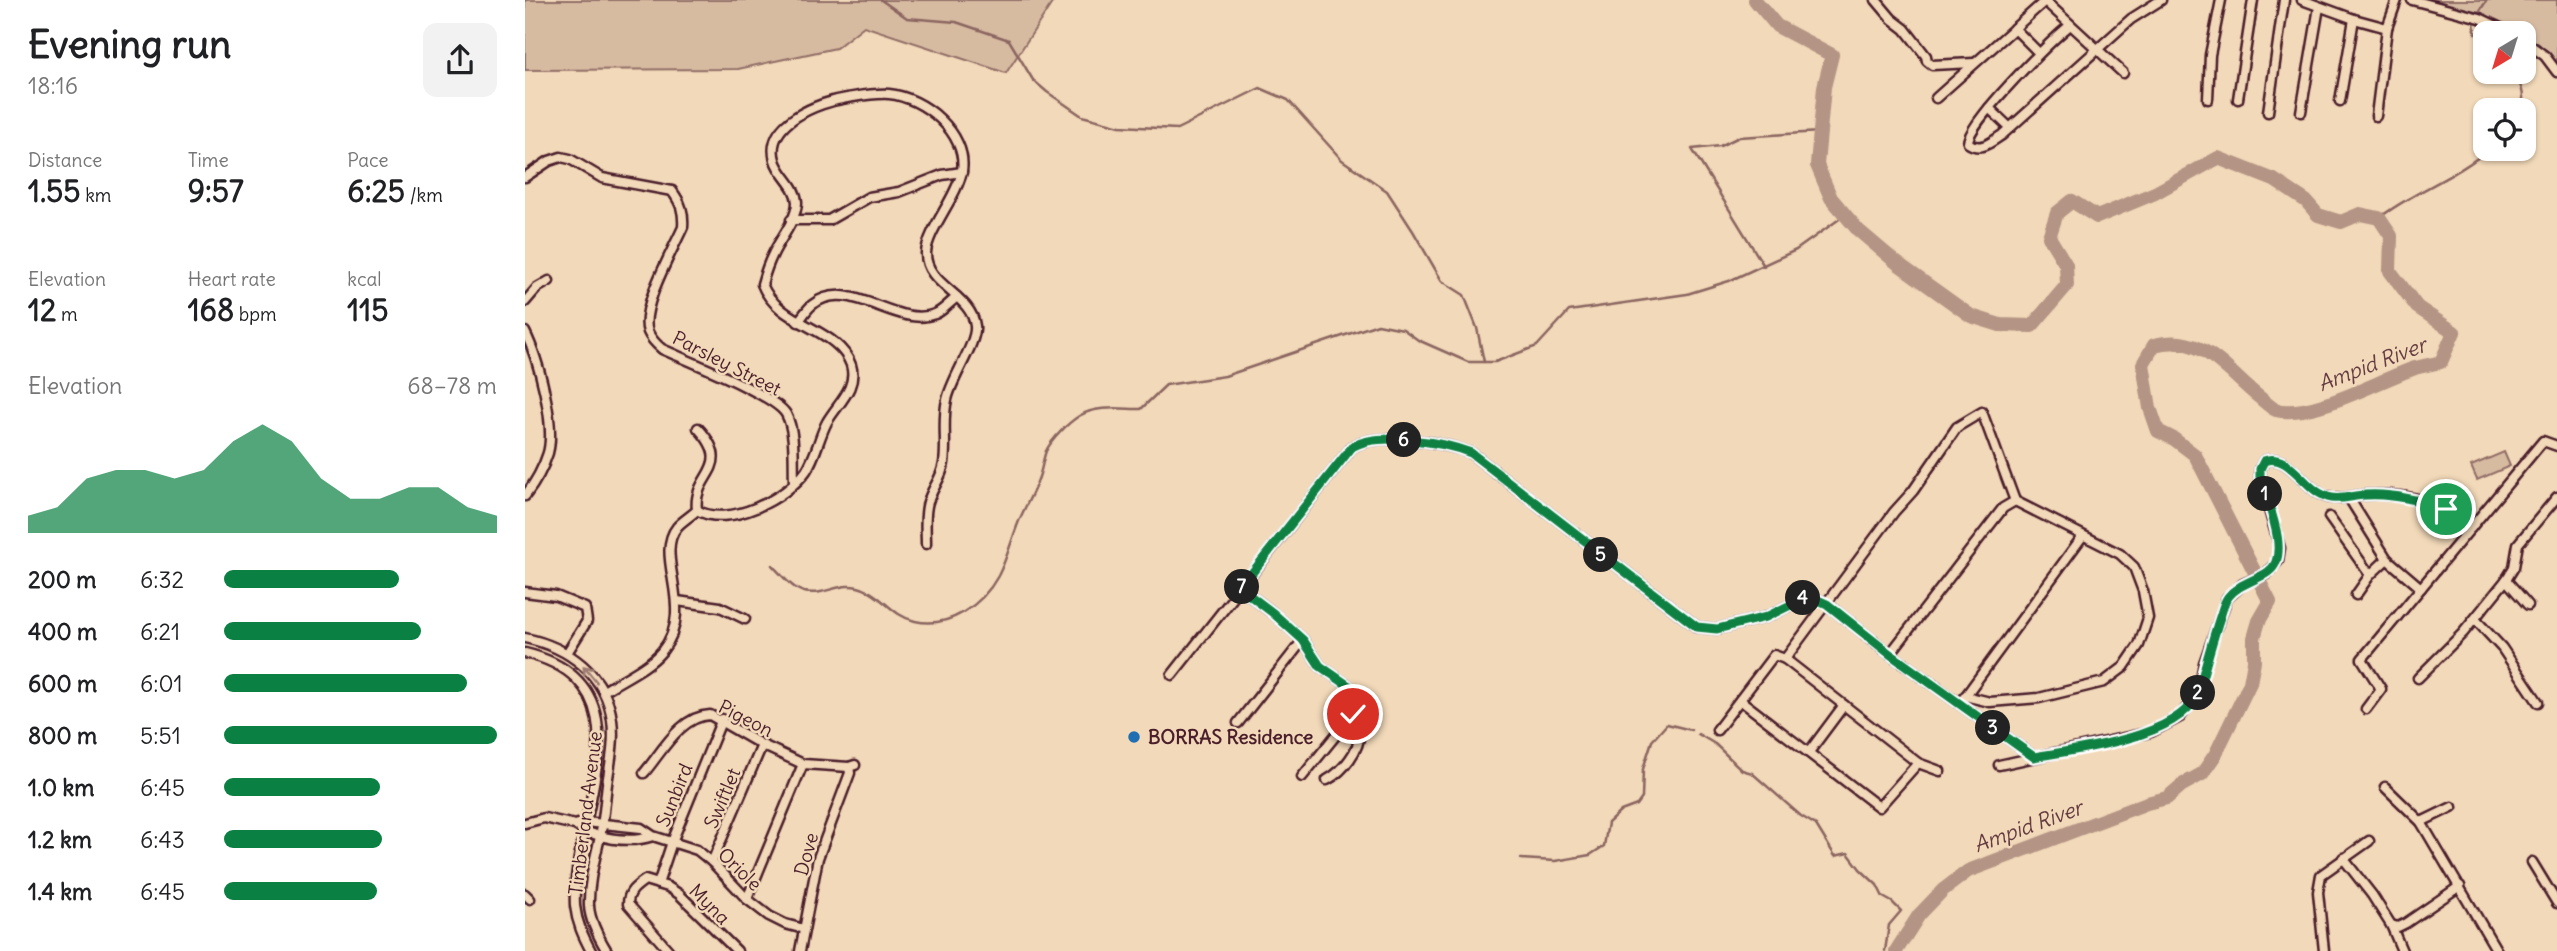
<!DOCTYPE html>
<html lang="en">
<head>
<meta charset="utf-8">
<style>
	:root { --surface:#fff; --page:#f2f2f2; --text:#202124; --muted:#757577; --accent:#0b8043 }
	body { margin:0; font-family:Delius,sans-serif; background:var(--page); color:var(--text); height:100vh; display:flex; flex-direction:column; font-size:26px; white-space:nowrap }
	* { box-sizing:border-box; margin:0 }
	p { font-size:23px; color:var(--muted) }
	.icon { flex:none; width:38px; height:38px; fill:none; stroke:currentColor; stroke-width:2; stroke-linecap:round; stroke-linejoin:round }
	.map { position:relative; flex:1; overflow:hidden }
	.sheet { display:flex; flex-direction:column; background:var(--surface); width:525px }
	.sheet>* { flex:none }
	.needle { width:46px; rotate:218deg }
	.controls { position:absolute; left:1948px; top:21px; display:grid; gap:14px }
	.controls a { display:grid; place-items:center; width:63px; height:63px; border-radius:14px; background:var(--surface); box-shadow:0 2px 5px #0004; font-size:35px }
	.pin { position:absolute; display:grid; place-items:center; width:60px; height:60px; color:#fff; margin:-30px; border:4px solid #fff; border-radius:50%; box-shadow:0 2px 7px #0007 }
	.km { position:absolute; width:35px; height:35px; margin:-18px; border-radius:50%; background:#222; color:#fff; font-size:19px; line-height:35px; text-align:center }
	.round { display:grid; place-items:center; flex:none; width:74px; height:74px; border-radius:14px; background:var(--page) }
	.summary { display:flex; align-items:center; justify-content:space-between; height:119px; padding:0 28px }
	h1 { font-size:38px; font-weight:800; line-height:52px }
	.metrics { display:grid; grid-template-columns:repeat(3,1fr); gap:10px; height:119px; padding:7px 28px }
	.metrics div { display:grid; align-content:center }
	.metrics b { font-size:30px; font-weight:800 }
	.metrics small { font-size:19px; font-weight:400 }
	.metrics p { font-size:19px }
	.chart { height:196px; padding:14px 28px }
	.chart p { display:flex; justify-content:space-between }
	.chart svg { width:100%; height:126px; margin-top:7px; fill:var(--accent); opacity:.7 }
	ul { padding:0 28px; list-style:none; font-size:23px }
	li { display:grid; grid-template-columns:112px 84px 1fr; align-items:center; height:52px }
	li i { height:18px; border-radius:9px; background:var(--accent) }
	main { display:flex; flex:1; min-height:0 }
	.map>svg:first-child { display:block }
	.green { fill:#d7bba1; stroke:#906d66; stroke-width:2 }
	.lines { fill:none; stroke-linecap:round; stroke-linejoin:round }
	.stream { stroke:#8a6560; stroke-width:2.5 }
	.river { stroke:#b49484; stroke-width:14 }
	.minor-casing { stroke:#4a1f2b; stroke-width:13 }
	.minor { stroke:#f2d9b9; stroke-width:8 }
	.oneway { stroke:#9e7c72 }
	.route-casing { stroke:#fff; stroke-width:14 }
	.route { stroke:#0b8043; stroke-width:9 }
	.poi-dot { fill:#1f6fb2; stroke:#f2d9b9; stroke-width:2.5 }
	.labels { text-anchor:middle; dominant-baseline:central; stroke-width:5; stroke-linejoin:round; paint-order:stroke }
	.street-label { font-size:19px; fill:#4a1f2b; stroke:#f2d9b9 }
	.poi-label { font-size:19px; font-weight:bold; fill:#4a1f2b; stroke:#f2d9b9; text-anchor:start }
	.water-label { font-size:21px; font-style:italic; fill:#643c41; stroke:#f2d9b9 }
</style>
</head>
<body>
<main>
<section class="sheet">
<div class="summary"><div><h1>Evening run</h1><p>18:16</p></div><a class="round"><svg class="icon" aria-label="share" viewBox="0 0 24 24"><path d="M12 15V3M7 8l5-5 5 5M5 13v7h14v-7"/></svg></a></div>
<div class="metrics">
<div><p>Distance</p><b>1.55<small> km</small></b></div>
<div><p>Time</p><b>9:57</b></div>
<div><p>Pace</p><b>6:25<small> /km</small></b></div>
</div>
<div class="metrics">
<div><p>Elevation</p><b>12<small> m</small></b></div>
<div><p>Heart rate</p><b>168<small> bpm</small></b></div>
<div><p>kcal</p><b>115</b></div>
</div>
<div class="chart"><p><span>Elevation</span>68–78 m</p>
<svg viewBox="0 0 160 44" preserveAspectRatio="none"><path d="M0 44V38L10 35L20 25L30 22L40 22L50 25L60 22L70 12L80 6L90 12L100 25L110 32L120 32L130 28L140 28L150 35L160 38V44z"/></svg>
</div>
<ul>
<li><b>200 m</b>6:32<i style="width:64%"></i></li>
<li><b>400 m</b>6:21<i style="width:72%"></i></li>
<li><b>600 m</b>6:01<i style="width:89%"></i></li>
<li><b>800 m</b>5:51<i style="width:100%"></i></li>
<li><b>1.0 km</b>6:45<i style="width:57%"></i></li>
<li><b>1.2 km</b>6:43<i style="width:58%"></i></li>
<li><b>1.4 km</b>6:45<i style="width:56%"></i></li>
</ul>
</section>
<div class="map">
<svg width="2032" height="951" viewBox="0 0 2032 951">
	<rect width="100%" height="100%" fill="#f2d9b9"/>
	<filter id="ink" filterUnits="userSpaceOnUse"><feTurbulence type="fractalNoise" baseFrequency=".0143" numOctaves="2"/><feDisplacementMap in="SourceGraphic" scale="14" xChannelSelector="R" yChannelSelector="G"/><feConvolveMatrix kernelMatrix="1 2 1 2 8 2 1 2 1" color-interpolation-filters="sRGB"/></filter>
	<g filter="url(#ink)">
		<g class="green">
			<path d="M0,0H529L481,73L339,26L311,48L213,69L0,70Z"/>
			<path d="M1900,0H2032V64L2014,44L1999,36L1998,33H1993L1958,16Z"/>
			<path d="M1979,452L1985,466L1952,480L1946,466Z"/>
		</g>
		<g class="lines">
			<g class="stream">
				<path d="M356,0L382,18L431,22L484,40L508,80L522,92L557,116L595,126L652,129L735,88L763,100L817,160L862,191L888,231L917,281L939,295L952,328L959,362"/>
				<path d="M1954,12L1962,0"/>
				<path d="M1949,21L1950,31L1960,47"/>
				<path d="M1986,72C1997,84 2000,94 1997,110"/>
				<path d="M1854,218C1889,191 1930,178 1964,149"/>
				<path d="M1239,266L1167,149L1195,146L1214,137L1295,132"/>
				<path d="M247,565C255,573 267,589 279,592C302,597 317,578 341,590C359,598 368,616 390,621C424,629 457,605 473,576C482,559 487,538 494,521C500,506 509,492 514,477C517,469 518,459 521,451C527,439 543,423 554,416C572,405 596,409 616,409L641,385L700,376L853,324L878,329L893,340L943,362H970L1012,346L1044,311L1162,294L1204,281L1271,250L1320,215"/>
				<path d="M1173,734L1190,744L1217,770L1227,773L1276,816L1291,825L1310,856L1323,853L1335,869L1352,885L1358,897L1367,902L1376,911L1364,925L1360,951"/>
				<path d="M996,859L1030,861L1065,855L1079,846L1083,823L1096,811L1112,805L1117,798L1118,769L1127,741L1142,724L1166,730"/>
			</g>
			<path class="river" d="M1230,0L1252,26L1307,55L1299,87L1292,165L1306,198L1333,230L1372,263L1446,316L1475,325L1507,326L1542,285L1541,265L1524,237L1532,213L1547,201L1572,217L1630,193L1693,158L1749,180L1781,201L1793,215L1816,222L1835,214L1854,218L1866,236L1865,271L1892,307L1929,332L1916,362C1907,364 1898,366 1890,368C1854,380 1787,419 1751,410C1746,408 1739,401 1734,397C1701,371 1678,332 1629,345L1618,364L1625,408L1633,431L1649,439L1670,455L1745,602L1734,621L1729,638V661L1725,683L1690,755L1677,774L1657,785L1642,798L1622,803L1443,871L1418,890L1394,915L1371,951"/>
			<g class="minor-casing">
				<g id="minor">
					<path d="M1351,0L1367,19L1380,29L1401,56L1402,61L1407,65L1449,63"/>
					<path d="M1777,0L1829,19L1862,28"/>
					<path d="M1887,0L1955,18L1986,33"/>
					<path d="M1520,1L1598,73"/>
					<path d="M1544,26C1525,42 1442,123 1443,143C1456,152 1466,142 1477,135L1606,19L1636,0"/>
					<path d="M1489,28L1514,53"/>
					<path d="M1998,40L2020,56L2032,72"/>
					<path d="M1411,98L1521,0"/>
					<path d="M1683,99L1685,55L1696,0"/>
					<path d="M1713,99L1728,0"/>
					<path d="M1815,101L1829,19"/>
					<path d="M1464,108L1485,128"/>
					<path d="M1743,112L1759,0"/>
					<path d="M1776,112L1794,7"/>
					<path d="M1851,116L1862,28L1872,0"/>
					<path d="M0,177L24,161L36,157L45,159L77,178L147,191C156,203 159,212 158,227C148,250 114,309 123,332C126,339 131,344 137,349C161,360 250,395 261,414C271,433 268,462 269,483"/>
					<path d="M266,220H304L344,197L374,192L417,175L437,172"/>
					<path d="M0,302L12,288L24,281"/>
					<path d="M273,322C277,317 282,309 287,305C324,275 371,329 410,314C418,311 425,302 432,297"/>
					<path d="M0,332C13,358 31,424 23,453C18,469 10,483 0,496"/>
					<path d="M1824,498L1862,559"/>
					<path d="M172,510C203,529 262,498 281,471C291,456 294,437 302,422C313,403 333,388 326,365C313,327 253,326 237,284C240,273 243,264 248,254C255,239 272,219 272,202C271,185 254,175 250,160C239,123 294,102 322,98C335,96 350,93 364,94C398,97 443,133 437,171C433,195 402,231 401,253C400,285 447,295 450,326C452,343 426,379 422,400C417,420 422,442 419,463C417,478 407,488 403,502C399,515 401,530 401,544"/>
					<path d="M172,510C167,473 211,469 173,428"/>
					<path d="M1804,517L1845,575"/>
					<path d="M1981,580L2003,605"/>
					<path d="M715,588L748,613L778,640L795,666L824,686L829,696L828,714L777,777"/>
					<path d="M0,592L31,596L60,608L62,621L42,653"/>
					<path d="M1831,595L1845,575L1862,559L1896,588"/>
					<path d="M152,601L195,607L220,619"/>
					<path d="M1950,619L1977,648L2013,702"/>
					<path d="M0,638C43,647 81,674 87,720C90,741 85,764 82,784C80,800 79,817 76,832C71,856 63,881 64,906C65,922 74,938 82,951"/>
					<path d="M0,653C132,685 45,818 50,906C52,923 58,936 66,951"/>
					<path d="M1365,654L1478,508L1490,501"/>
					<path d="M1260,659L1369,512L1388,491L1432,427L1457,412L1490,501L1595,554L1609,567L1618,591L1623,618L1614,645L1599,667L1579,682L1514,698L1465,702L1440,696"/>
					<path d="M647,675L827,447C852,431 918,442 946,453L1172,627L1192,629L1241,617L1284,596L1302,604L1365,654L1509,757"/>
					<path d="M1893,678L1938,633L1981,580L1989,567L1993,544L2032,497"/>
					<path d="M79,691C97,679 123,668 137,651C172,608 128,557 152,527C157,521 166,516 172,510"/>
					<path d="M1439,698L1557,537"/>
					<path d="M1215,700L1354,807L1393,763"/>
					<path d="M1841,709L1856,689L1837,659L2018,441L2032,446"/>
					<path d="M713,723L778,640"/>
					<path d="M1192,730L1249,655L1260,659L1393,763L1415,771"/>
					<path d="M1284,752L1319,705"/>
					<path d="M1474,765L1626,732L1655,717L1673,693L1679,663L1702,598L1718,584L1741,574L1753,561L1755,548L1735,478V469L1739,461C1766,451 1780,494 1807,498C1817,500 1829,495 1839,495C1864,493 1897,497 1920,508C1929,513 1938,521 1946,528"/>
					<path d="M119,773C137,752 155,716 185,715L237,745L278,764L324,767L330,765"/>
					<path d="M802,780C817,772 837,749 834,730C833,725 830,719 828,714"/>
					<path d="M1860,787L1896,822L1972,951"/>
					<path d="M1896,822L1927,807"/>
					<path d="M0,823L19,818L50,825"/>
					<path d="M128,836C104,844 71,839 50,825L60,822L116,828L128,836L172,850L187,862L222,899L244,916L260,924L279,929"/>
					<path d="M1818,858L1847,895L1866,925L1873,927L1881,923L1935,886"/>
					<path d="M187,862L237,745"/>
					<path d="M2007,862L2032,903"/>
					<path d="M133,884L147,842L197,719"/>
					<path d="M0,894L5,899"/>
					<path d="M222,899L278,764"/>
					<path d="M1866,925L1877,951"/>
					<path d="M144,951L103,904C103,892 110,887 120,880L143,887L154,894L212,951"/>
					<path d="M275,951L293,858L325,773L324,767"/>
					<path d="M1799,951L1793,892L1796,875L1844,841"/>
				</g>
			</g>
			<use href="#minor" class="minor"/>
		</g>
		<defs><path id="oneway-shaft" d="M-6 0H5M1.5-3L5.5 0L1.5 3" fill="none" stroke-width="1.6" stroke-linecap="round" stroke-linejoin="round" transform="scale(1.75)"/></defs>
		<use class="oneway" href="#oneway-shaft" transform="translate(65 674) rotate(-129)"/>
	</g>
	<g class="lines" filter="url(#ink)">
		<g class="route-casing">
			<path id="route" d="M828,714L829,695L824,686L795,666L778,640L748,613L715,588L827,447C852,431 918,442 946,453L1172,627L1192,629L1241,617L1284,596L1302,604L1365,654L1509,757C1553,749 1661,738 1674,689C1681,664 1687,641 1695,617C1697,611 1699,602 1703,597C1713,584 1730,581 1743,572C1767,556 1742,502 1735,478V469L1739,461C1766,451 1780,494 1807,498C1818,500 1829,495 1840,495C1867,493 1895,500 1921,509"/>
		</g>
		<use href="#route" class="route"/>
	</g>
	<circle class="poi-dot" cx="609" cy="737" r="7"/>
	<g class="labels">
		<g class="street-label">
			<text transform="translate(202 363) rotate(27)">Parsley Street</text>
			<text transform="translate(221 718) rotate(27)">Pigeon</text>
			<text transform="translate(149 795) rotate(-68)">Sunbird</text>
			<text transform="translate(197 798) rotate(-67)">Swiftlet</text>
			<text transform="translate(60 813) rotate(-83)">Timberland Avenue</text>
			<text transform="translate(281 854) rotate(-75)">Dove</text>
			<text transform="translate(215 869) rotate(44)">Oriole</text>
			<text transform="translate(185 904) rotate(45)">Myna</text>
		</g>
		<g class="poi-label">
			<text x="623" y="737">BORRAS Residence</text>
		</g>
		<g class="water-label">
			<text transform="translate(1847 364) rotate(-21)">Ampid River</text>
			<text transform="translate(1503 826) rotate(-20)">Ampid River</text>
		</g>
	</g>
</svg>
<div class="controls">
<a><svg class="needle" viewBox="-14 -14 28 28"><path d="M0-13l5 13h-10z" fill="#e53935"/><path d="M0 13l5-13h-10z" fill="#757577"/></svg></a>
<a><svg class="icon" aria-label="locate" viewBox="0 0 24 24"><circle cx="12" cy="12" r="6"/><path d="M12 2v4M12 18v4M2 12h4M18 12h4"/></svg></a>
</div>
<div class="pin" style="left:1921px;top:509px;background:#1e9e55"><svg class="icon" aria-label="arrive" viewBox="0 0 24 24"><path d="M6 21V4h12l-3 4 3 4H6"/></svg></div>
<div class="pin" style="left:828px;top:714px;background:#d93025"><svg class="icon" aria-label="check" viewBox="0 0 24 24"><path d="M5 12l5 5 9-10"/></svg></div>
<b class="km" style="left:1740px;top:494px">1</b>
<b class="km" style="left:1673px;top:693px">2</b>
<b class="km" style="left:1468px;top:728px">3</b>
<b class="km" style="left:1278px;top:598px">4</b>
<b class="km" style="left:1076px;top:555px">5</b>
<b class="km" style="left:879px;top:440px">6</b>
<b class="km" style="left:717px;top:587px">7</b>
</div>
</main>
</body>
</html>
